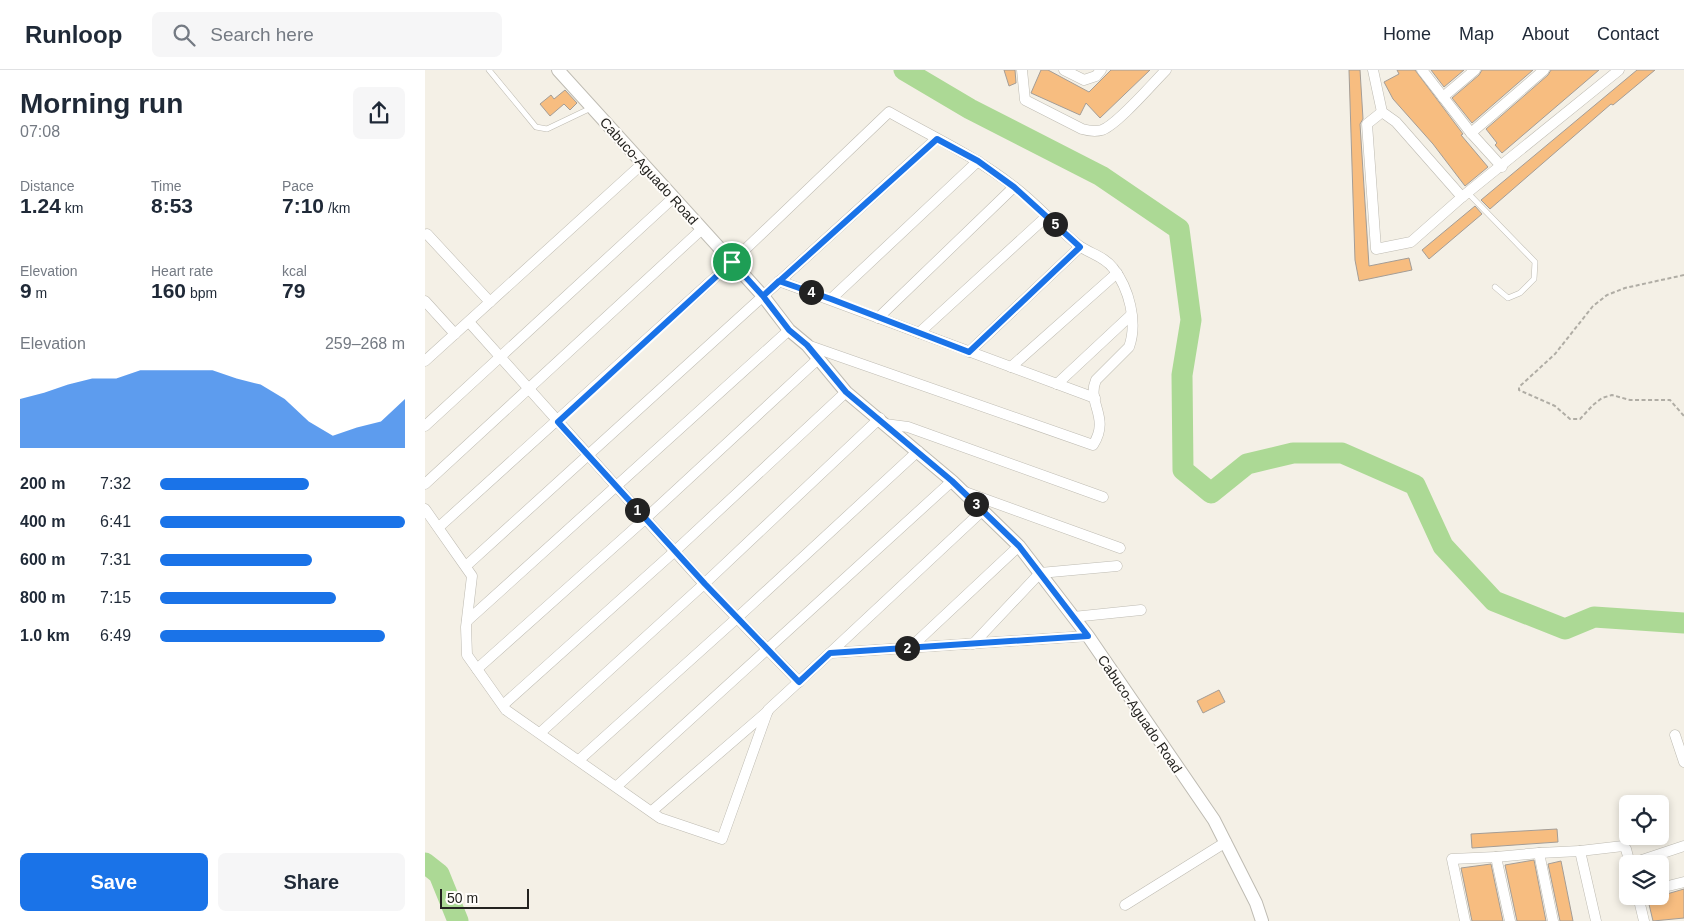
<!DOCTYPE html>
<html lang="en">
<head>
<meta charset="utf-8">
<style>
	:root { --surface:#fff; --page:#f6f6f7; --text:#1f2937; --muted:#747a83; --line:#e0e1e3; --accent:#1a73e8 }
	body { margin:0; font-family:Arial,sans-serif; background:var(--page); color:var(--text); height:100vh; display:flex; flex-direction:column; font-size:19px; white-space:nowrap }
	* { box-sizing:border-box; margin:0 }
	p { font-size:16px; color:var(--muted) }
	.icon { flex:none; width:28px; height:28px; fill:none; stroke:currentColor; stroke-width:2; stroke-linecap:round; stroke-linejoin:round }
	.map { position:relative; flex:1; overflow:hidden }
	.side { display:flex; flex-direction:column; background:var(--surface); width:425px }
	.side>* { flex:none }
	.controls { position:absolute; left:1194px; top:725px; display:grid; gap:10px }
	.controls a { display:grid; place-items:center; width:50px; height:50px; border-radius:8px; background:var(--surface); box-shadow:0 2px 8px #0003; font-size:25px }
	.scale { position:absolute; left:15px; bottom:12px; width:89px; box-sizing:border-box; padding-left:5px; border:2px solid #242320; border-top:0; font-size:14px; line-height:18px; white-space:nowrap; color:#242320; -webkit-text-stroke:4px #fffdfa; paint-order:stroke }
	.pin { position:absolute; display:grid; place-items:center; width:42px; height:42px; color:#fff; margin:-21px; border:2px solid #fff; border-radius:50%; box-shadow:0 1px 5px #0007 }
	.km { position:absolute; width:25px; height:25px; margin:-12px; border-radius:50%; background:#222; color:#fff; font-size:14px; line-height:25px; text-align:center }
	.round { display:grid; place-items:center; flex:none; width:52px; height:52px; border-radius:8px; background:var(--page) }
	.headline { display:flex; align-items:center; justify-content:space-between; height:85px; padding:0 20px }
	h1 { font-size:28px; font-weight:700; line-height:38px }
	.stats { display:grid; grid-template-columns:repeat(3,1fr); gap:8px; height:85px; padding:5px 20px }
	.stats div { display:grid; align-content:center }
	.stats b { font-size:21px; font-weight:700 }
	.stats small { font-size:14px; font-weight:400 }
	.stats p { font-size:14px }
	.chart { height:140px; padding:10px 20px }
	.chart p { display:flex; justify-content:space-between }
	.chart svg { width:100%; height:90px; margin-top:5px; fill:var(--accent); opacity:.7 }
	.button { display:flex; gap:10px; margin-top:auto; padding:10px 20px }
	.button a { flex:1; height:58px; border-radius:8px; background:var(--accent); color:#fff; font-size:20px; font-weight:700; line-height:58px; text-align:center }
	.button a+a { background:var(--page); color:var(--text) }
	ul { padding:0 20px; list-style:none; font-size:16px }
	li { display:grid; grid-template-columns:80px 60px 1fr; align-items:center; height:38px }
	li i { height:12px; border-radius:6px; background:var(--accent) }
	header { display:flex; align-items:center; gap:30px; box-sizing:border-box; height:70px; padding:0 25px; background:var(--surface); border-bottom:1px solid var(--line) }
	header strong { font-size:24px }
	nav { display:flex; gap:28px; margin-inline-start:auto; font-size:18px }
	.search { width:350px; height:45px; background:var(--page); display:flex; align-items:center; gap:12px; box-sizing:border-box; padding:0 18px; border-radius:8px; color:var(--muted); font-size:19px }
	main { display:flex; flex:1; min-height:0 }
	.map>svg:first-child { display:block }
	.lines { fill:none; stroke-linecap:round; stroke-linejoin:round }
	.river { stroke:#acd995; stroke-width:21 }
	.building { fill:#f7bd80; stroke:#a49d96 }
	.service-casing { stroke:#bebbb2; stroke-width:6 }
	.minor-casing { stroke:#bebbb2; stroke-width:11 }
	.tertiary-casing { stroke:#bebbb2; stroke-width:14 }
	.path { stroke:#b0ada5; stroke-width:2; stroke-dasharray:4 2.5; stroke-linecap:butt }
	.service { stroke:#fff; stroke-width:5 }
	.minor { stroke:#fff; stroke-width:10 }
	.tertiary { stroke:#fff; stroke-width:12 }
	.route-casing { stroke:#fff; stroke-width:10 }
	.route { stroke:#1a73e8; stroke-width:6 }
	.labels { text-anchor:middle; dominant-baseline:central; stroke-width:4; stroke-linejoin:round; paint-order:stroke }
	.street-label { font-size:14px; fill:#242320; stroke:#fffdfa }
</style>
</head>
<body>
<header>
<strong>Runloop</strong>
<div class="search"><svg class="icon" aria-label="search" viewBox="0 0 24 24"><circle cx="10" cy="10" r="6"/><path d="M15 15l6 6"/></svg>Search here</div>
<nav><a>Home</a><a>Map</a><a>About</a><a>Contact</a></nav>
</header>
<main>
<section class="side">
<div class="headline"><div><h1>Morning run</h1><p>07:08</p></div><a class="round"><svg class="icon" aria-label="share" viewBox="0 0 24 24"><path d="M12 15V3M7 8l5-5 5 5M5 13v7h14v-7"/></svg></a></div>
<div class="stats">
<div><p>Distance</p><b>1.24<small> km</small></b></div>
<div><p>Time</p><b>8:53</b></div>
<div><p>Pace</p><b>7:10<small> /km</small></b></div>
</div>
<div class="stats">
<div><p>Elevation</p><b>9<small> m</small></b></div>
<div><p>Heart rate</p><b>160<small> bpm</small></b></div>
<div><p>kcal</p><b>79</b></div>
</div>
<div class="chart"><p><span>Elevation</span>259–268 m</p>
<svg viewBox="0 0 160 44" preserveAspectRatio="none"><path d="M0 44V20L10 17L20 13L30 10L40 10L50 6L60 6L70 6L80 6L90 10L100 13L110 20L120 31L130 38L140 34L150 31L160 20V44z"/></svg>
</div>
<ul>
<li><b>200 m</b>7:32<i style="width:61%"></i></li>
<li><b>400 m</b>6:41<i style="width:100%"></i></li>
<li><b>600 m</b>7:31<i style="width:62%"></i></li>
<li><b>800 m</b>7:15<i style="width:72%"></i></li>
<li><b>1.0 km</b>6:49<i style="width:92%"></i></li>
</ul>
<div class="button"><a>Save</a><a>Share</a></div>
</section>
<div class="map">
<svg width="1259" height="851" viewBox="0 0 1259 851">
	<rect width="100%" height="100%" fill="#f4f0e6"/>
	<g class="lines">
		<g class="river">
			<path d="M479,0L545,39L676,106L754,159L766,250L757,305L758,400L786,423L822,394L868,383H917L990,415L1018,476L1069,531L1140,559L1169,547L1259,553"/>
			<path d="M0,793L14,804L33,851"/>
		</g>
	</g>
	<g class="building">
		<path d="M579,0H590L591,13L584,16Z"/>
		<path d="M616,0H623L664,22L686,0H725L675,48L661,33L655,45L606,23Z"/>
		<path d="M924,0H935L938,49L935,54L944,196L984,188L987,200L934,211L930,190Z"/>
		<path d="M972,0H990L1038,64L1036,65L1063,97L1040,116L1008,74L968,29L959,12L974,4Z"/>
		<path d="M1006,0H1039L1019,17Z"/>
		<path d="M1057,0H1108L1047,53L1027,28L1054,5Z"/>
		<path d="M1126,0H1174L1077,83L1070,75L1072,73L1061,59L1123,5Z"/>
		<path d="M1212,0H1230L1188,35L1186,34L1065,139L1056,130Z"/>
		<path d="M140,20L152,33L145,40L139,34L125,46L115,34L126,25L129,29Z"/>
		<path d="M1050,136L1057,144L1004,189L997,180Z"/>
		<path d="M794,620L800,632L778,643L772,631Z"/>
		<path d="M1132,759L1133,772L1047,778L1046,764Z"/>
		<path d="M1109,790L1121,851H1092L1080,795Z"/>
		<path d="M1136,791L1148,851H1135L1123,794Z"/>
		<path d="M1066,794L1078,851H1047L1036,798Z"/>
		<path d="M1259,819V848L1228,851L1222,826H1235Z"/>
	</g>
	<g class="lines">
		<g class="service-casing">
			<g id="service">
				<path d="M64,0L111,57L122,59L166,38"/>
				<path d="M1043,123L1110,192L1109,209L1095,223L1083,228L1070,217"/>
			</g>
		</g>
		<g class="minor-casing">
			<g id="minor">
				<path d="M597,0L600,30L657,59C664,61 670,62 677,60C693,54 727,14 741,0"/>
				<path d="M639,0L659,10L671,6L676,0"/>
				<path d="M948,0L957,42L971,52L1037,127"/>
				<path d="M997,0L1046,63L1077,97"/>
				<path d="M1018,27L1050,0"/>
				<path d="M957,42L942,54L951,179L986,172L1037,127L1194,0"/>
				<path d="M1046,63L1119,0"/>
				<path d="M2,164L65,232"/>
				<path d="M354,211L670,328"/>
				<path d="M406,229L553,91"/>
				<path d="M0,231L30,264"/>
				<path d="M453,248L589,117"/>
				<path d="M44,252L279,514L374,612"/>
				<path d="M494,263L622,146"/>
				<path d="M544,282L655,177"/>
				<path d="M0,291L217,94"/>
				<path d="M586,297L692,203"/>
				<path d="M632,314L706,245"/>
				<path d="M460,354L483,357L678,427"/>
				<path d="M0,356L248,128"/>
				<path d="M0,414L277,159"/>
				<path d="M540,422L695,478"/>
				<path d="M0,439L47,506L41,557L42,585L81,640L235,748L297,769L343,640L405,583L663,566"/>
				<path d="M14,457L307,192L464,42C506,66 550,86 588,116C612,134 631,157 653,175C665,184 679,186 688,198C704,218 713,252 704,277L671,310C661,333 686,347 668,375L382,275"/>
				<path d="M41,496L511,69"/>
				<path d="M648,547L716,540"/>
				<path d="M42,551L364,260"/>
				<path d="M548,574L615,503L692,496"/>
				<path d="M485,578L594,476"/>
				<path d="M405,583L557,441"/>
				<path d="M52,599L220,449L393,289"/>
				<path d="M78,635L250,481L421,322"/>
				<path d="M115,663L279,514L455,348"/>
				<path d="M1250,665L1259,692"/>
				<path d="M154,690L312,548L493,381"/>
				<path d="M192,716L527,411"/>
				<path d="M227,741L343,641"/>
				<path d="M1155,781L1198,776L1201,779L1205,794"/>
				<path d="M1114,783L1155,781L1171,851"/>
				<path d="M1071,787L1114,783L1128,851"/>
				<path d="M1205,794L1259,776"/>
				<path d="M1235,818L1259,812"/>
				<path d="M1213,826L1219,851"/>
				<path d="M700,835L801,772"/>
				<path d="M1040,851L1027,789L1071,787L1085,851"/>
			</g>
		</g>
		<g class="tertiary-casing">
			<path id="tertiary" d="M133,0L338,226L364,260L382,275L421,322L527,411L594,476L663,566L789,750L831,833L837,851"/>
		</g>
		<path class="path" d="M1259,205L1200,218L1182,225L1168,236L1130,284L1094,317V320L1130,336L1145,349H1155L1168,335L1177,328L1187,325L1205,330H1245L1259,346"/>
		<use href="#service" class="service"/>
		<use href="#minor" class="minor"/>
		<use href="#tertiary" class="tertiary"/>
	</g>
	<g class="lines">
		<g class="route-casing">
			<path id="route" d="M307,192L133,352L280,514L374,612L405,583L663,566L594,476L527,411L421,322L382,275L364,260L338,226L354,211L406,229L544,282L655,177L589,117L553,91L512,69C454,121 396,174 338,226L307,192"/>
		</g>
		<use href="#route" class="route"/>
	</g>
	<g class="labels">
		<g class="street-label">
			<text transform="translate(224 101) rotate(48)">Cabuco-Aguado Road</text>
			<text transform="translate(715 644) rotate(56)">Cabuco-Aguado Road</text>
		</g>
	</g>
</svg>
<div class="controls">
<a><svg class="icon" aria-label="locate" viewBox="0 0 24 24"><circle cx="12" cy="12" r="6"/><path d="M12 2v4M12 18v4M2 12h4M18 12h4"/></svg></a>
<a><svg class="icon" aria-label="layers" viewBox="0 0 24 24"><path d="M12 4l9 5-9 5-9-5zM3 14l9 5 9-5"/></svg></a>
</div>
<div class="scale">50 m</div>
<div class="pin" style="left:307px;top:192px;background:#1e9e55"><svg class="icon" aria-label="arrive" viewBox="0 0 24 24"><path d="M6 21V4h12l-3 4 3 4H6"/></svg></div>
<b class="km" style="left:212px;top:440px">1</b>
<b class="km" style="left:482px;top:578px">2</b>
<b class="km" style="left:551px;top:434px">3</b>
<b class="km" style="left:386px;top:222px">4</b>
<b class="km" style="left:630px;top:154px">5</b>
</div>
</main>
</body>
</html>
